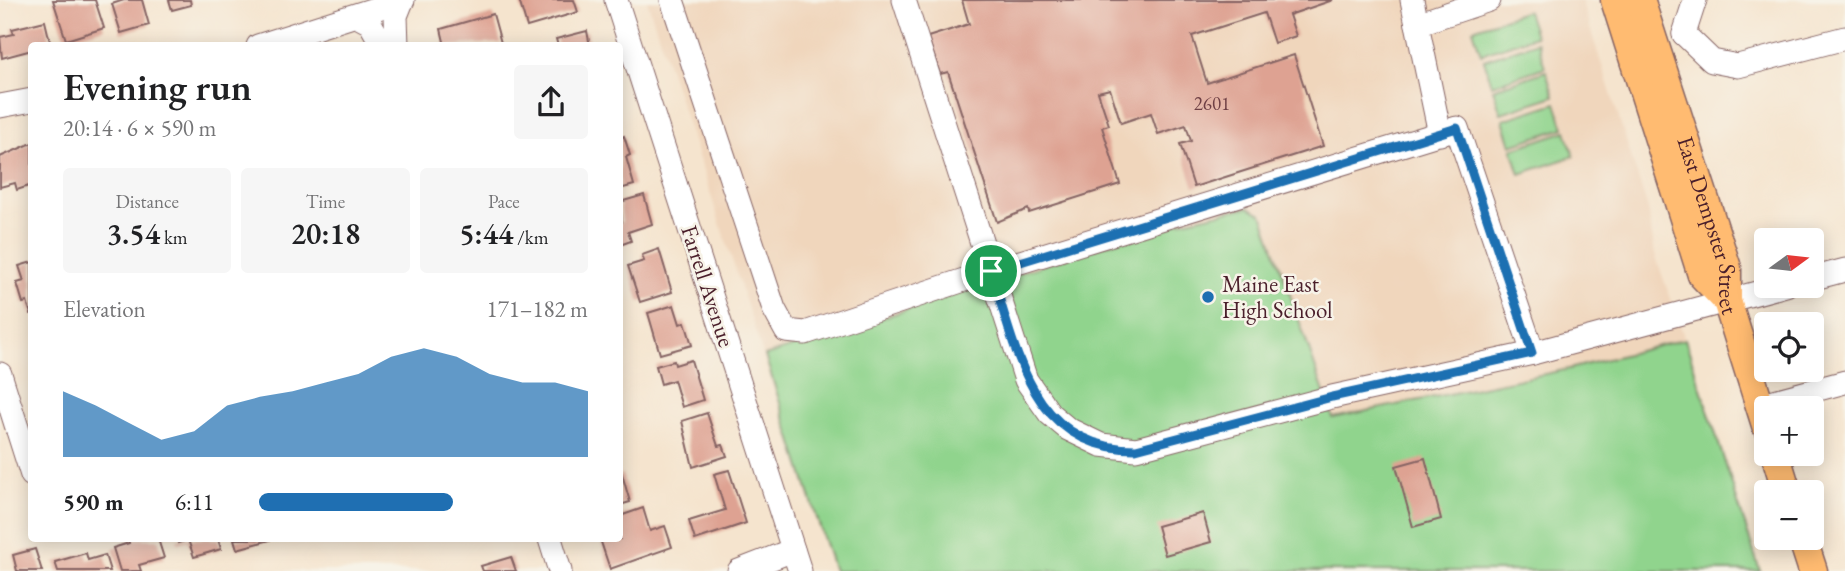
<!DOCTYPE html>
<html lang="en">
<head>
<meta charset="utf-8">
<style>
	:root { --surface:#fff; --page:#f6f6f6; --text:#202124; --muted:#757577; --accent:#1f6fb2 }
	body { margin:0; font-family:"EB Garamond",serif; background:var(--page); color:var(--text); height:100vh; display:flex; flex-direction:column; font-size:26px; white-space:nowrap }
	* { box-sizing:border-box; margin:0 }
	p { font-size:23px; color:var(--muted) }
	.icon { flex:none; width:38px; height:38px; fill:none; stroke:currentColor; stroke-width:2; stroke-linecap:round; stroke-linejoin:round }
	.map { position:relative; flex:1; overflow:hidden }
	.side { position:absolute; left:28px; top:42px; width:595px; height:500px; display:flex; flex-direction:column; background:var(--surface); border-radius:7px; box-shadow:0 4px 18px #0003 }
	.side>* { flex:none }
	.needle { width:46px; rotate:75deg }
	.buttons { position:absolute; left:1754px; top:228px; display:grid; gap:14px }
	.buttons a { display:grid; place-items:center; width:70px; height:70px; border-radius:7px; background:var(--surface); box-shadow:0 4px 18px #0003; font-size:35px }
	.pin { position:absolute; display:grid; place-items:center; width:60px; height:60px; color:#fff; margin:-30px; border:4px solid #fff; border-radius:50%; box-shadow:0 2px 7px #0007 }
	.round { display:grid; place-items:center; flex:none; width:74px; height:74px; border-radius:7px; background:var(--page) }
	.head { display:flex; align-items:center; justify-content:space-between; height:119px; padding:0 35px }
	h1 { font-size:38px; font-weight:600; line-height:52px }
	.metrics { display:grid; grid-template-columns:repeat(3,1fr); gap:10px; height:119px; padding:7px 35px }
	.metrics div { display:grid; align-content:center; border-radius:7px; background:var(--page); text-align:center }
	.metrics b { font-size:30px; font-weight:600 }
	.metrics small { font-size:19px; font-weight:400 }
	.metrics p { font-size:19px }
	.chart { height:196px; padding:14px 35px }
	.chart p { display:flex; justify-content:space-between }
	.chart svg { width:100%; height:126px; margin-top:7px; fill:var(--accent); opacity:.7 }
	ul { padding:0 35px; list-style:none; font-size:23px }
	li { display:grid; grid-template-columns:112px 84px 1fr; align-items:center; height:52px }
	li i { height:18px; border-radius:9px; background:var(--accent) }
	.map>svg:first-child { display:block }
	.built { fill:#f0d6bc }
	.green { fill:#90d48d; stroke:#6d7a5c; stroke-width:2 }
	.building { fill:#dea292 }
	.lines { fill:none; stroke-linecap:round; stroke-linejoin:round }
	.minor-casing { stroke:#866464; stroke-width:25 }
	.major-casing { stroke:#866464; stroke-width:31 }
	.minor { stroke:#fff; stroke-width:23 }
	.major { stroke:#ffbb71; stroke-width:28 }
	.route-casing { stroke:#fff; stroke-width:14 }
	.route { stroke:#1f6fb2; stroke-width:9 }
	.poi-dot { fill:#1f6fb2; stroke:#f7f3e8; stroke-width:2.5 }
	.labels { text-anchor:middle; dominant-baseline:central; stroke-width:5; stroke-linejoin:round; paint-order:stroke }
	.number-label { font-size:19px; fill:#6f4045 }
	.street-label { font-size:23px; fill:#4a1f2b; stroke:#f7f3e8 }
	.poi-label { font-size:23px; fill:#4a1f2b; stroke:#f7f3e8; text-anchor:start }
</style>
</head>
<body>
<div class="map">
<svg width="1845" height="571" viewBox="0 0 1845 571">
	<rect width="100%" height="100%" fill="#f7f3e8"/>
	<filter id="ink" filterUnits="userSpaceOnUse"><feTurbulence type="fractalNoise" baseFrequency=".0143" numOctaves="2"/><feDisplacementMap in="SourceGraphic" scale="14" xChannelSelector="R" yChannelSelector="G"/><feConvolveMatrix kernelMatrix="1 2 1 2 8 2 1 2 1" color-interpolation-filters="sRGB"/></filter>
	<filter id="wash" filterUnits="userSpaceOnUse"><feTurbulence type="fractalNoise" baseFrequency=".00686" numOctaves="4" result="noise"/><feDisplacementMap in="SourceGraphic" scale="28" xChannelSelector="R" yChannelSelector="G"/><feGaussianBlur stdDeviation="1.57" result="paint"/><feColorMatrix in="noise" values="0 0 0 0 0 0 0 0 0 0 0 0 0 0 0 0 0 1.4 0 .05"/><feComposite in="paint" operator="in"/></filter>
	<g filter="url(#wash)">
		<rect width="100%" height="100%" fill="#f5e4ce"/>
		<path class="built" d="M647,0H1581L1648,209L1655,255L1685,339L1760,571H834Z"/>
		<g class="green">
			<path d="M1527,11L1535,36L1481,54L1473,29Z"/>
			<path d="M1537,42L1545,67L1492,85L1484,60Z"/>
			<path d="M1546,71L1554,96L1501,113L1493,89Z"/>
			<path d="M1556,103L1564,128L1511,145L1503,120Z"/>
			<path d="M1566,131L1574,156L1520,174L1512,149Z"/>
			<path d="M1248,207L1262,214L1333,418L1569,369L1685,339L1760,571H834L765,356L1169,224Z"/>
		</g>
		<g id="blocks">
			<g class="building">
				<path d="M53,0H95L104,28L66,40Z"/>
				<path d="M124,0H142L149,25L121,33L112,4Z"/>
				<path d="M169,0H190L191,5L172,10Z"/>
				<path d="M519,0H574L578,12L527,27Z"/>
				<path d="M962,0H1333L1289,15L1296,36L1274,43L1264,13L1192,36L1207,83L1294,55L1323,146L1194,187L1180,144L1191,141L1186,125L1158,134L1151,113L1121,123L1110,89L1098,92L1109,125L1102,127L1120,184L1029,213L1028,209L997,222L948,72L940,74L928,37L969,24Z"/>
				<path d="M493,14L501,43L445,46L441,29Z"/>
				<path d="M45,21L51,46H32V50L2,58L0,37L14,34L12,29Z"/>
				<path d="M587,31L590,46H558L556,39Z"/>
				<path d="M624,136L630,155L626,157L634,185L620,189V138Z"/>
				<path d="M32,143V185L17,190L15,183L0,187V157Z"/>
				<path d="M644,195L652,224L628,232L631,241L620,245V223L622,222L620,202Z"/>
				<path d="M659,249L672,292L640,302L628,266L644,261L642,255Z"/>
				<path d="M32,262V314H31L27,302L23,303L17,283L24,281L19,266Z"/>
				<path d="M674,305L680,324L685,322L692,345L660,354L648,313Z"/>
				<path d="M691,360L703,400L682,407L674,380L661,384L656,366L674,361L675,365Z"/>
				<path d="M707,413L718,446L723,445L727,456L693,467L682,421Z"/>
				<path d="M1425,458L1441,519L1413,527L1396,466Z"/>
				<path d="M729,470L746,523L695,540L689,521L725,510L714,474Z"/>
				<path d="M622,474L630,502L620,505V475Z"/>
				<path d="M643,508L650,531L665,526L672,547L610,569L600,539H620V516Z"/>
				<path d="M1203,513L1211,542L1165,555L1157,526Z"/>
				<path d="M128,539H158L164,558L139,565L141,571H120L113,548L129,543Z"/>
				<path d="M177,539H218L221,549L194,557L188,540L178,543Z"/>
				<path d="M234,539H270V540L237,549Z"/>
				<path d="M35,549L42,571H17L13,555Z"/>
				<path d="M86,553L88,560L105,555L110,571H58L55,562Z"/>
				<path d="M511,557L516,571H483L481,566Z"/>
			</g>
		</g>
	</g>
	<g filter="url(#ink)">
		<use href="#blocks" fill-opacity="0" stroke="#866464" stroke-width="2"/>
		<g class="lines">
			<g class="minor-casing">
				<g id="minor">
					<path d="M616,0L800,571"/>
					<path d="M672,0L774,309L786,331L805,333L991,271L1457,128L1533,353"/>
					<path d="M904,0L1026,380L1050,414L1068,429L1101,445L1136,449L1332,397L1533,353L1786,285"/>
					<path d="M1412,0L1440,134"/>
					<path d="M357,16L370,23L383,46"/>
					<path d="M1417,24L1489,0"/>
					<path d="M1684,34L1712,61L1738,66L1845,38"/>
					<path d="M1684,34L1695,0"/>
					<path d="M258,46L403,0"/>
					<path d="M397,46L396,16L402,1"/>
					<path d="M0,106L32,100"/>
					<path d="M1811,279L1845,270"/>
					<path d="M0,374L32,475"/>
					<path d="M1759,405L1845,382"/>
					<path d="M550,539L560,571"/>
					<path d="M739,571L793,550"/>
				</g>
			</g>
			<g class="major-casing">
				<g id="major">
					<path d="M1615,0L1702,275L1727,301"/>
					<path id="s1" d="M1640,0L1727,268V301L1766,425"/>
					<path d="M1775,453L1787,492"/>
					<path d="M1802,537L1813,571"/>
				</g>
			</g>
			<use href="#minor" class="minor"/>
			<use href="#major" class="major"/>
		</g>
	</g>
	<g class="lines" filter="url(#ink)">
		<g class="route-casing">
			<path id="route" d="M1457,128L1532,353L1332,397L1136,449C1031,449 1017,351 991,271Z"/>
		</g>
		<use href="#route" class="route"/>
	</g>
	<circle class="poi-dot" cx="1208" cy="297" r="7"/>
	<g class="labels">
		<g class="number-label">
			<text x="1212" y="103">2601</text>
		</g>
		<g class="street-label">
			<text stroke="none"><textPath href="#s1" startOffset="236">East Dempster Street</textPath></text>
			<text transform="translate(708 286) rotate(72)">Farrell Avenue</text>
		</g>
		<g class="poi-label">
			<text x="1222" y="284">Maine East<tspan x="1222" dy="26">High School</tspan></text>
		</g>
	</g>
</svg>
<div class="buttons">
<a><svg class="needle" viewBox="-14 -14 28 28"><path d="M0-13l5 13h-10z" fill="#e53935"/><path d="M0 13l5-13h-10z" fill="#757577"/></svg></a>
<a><svg class="icon" aria-label="locate" viewBox="0 0 24 24"><circle cx="12" cy="12" r="6"/><path d="M12 2v4M12 18v4M2 12h4M18 12h4"/></svg></a>
<a>+</a>
<a>−</a>
</div>
<div class="pin" style="left:991px;top:271px;background:#1e9e55"><svg class="icon" aria-label="arrive" viewBox="0 0 24 24"><path d="M6 21V4h12l-3 4 3 4H6"/></svg></div>
<section class="side">
<div class="head"><div><h1>Evening run</h1><p>20:14 · 6 × 590 m</p></div><a class="round"><svg class="icon" aria-label="share" viewBox="0 0 24 24"><path d="M12 15V3M7 8l5-5 5 5M5 13v7h14v-7"/></svg></a></div>
<div class="metrics">
<div><p>Distance</p><b>3.54<small> km</small></b></div>
<div><p>Time</p><b>20:18</b></div>
<div><p>Pace</p><b>5:44<small> /km</small></b></div>
</div>
<div class="chart"><p><span>Elevation</span>171–182 m</p>
<svg viewBox="0 0 160 44" preserveAspectRatio="none"><path d="M0 44V21L10 26L20 32L30 38L40 35L50 26L60 23L70 21L80 18L90 15L100 9L110 6L120 9L130 15L140 18L150 18L160 21V44z"/></svg>
</div>
<ul>
<li><b>590 m</b>6:11<i style="width:59%"></i></li>
</ul>
</section>
</div>
</body>
</html>
